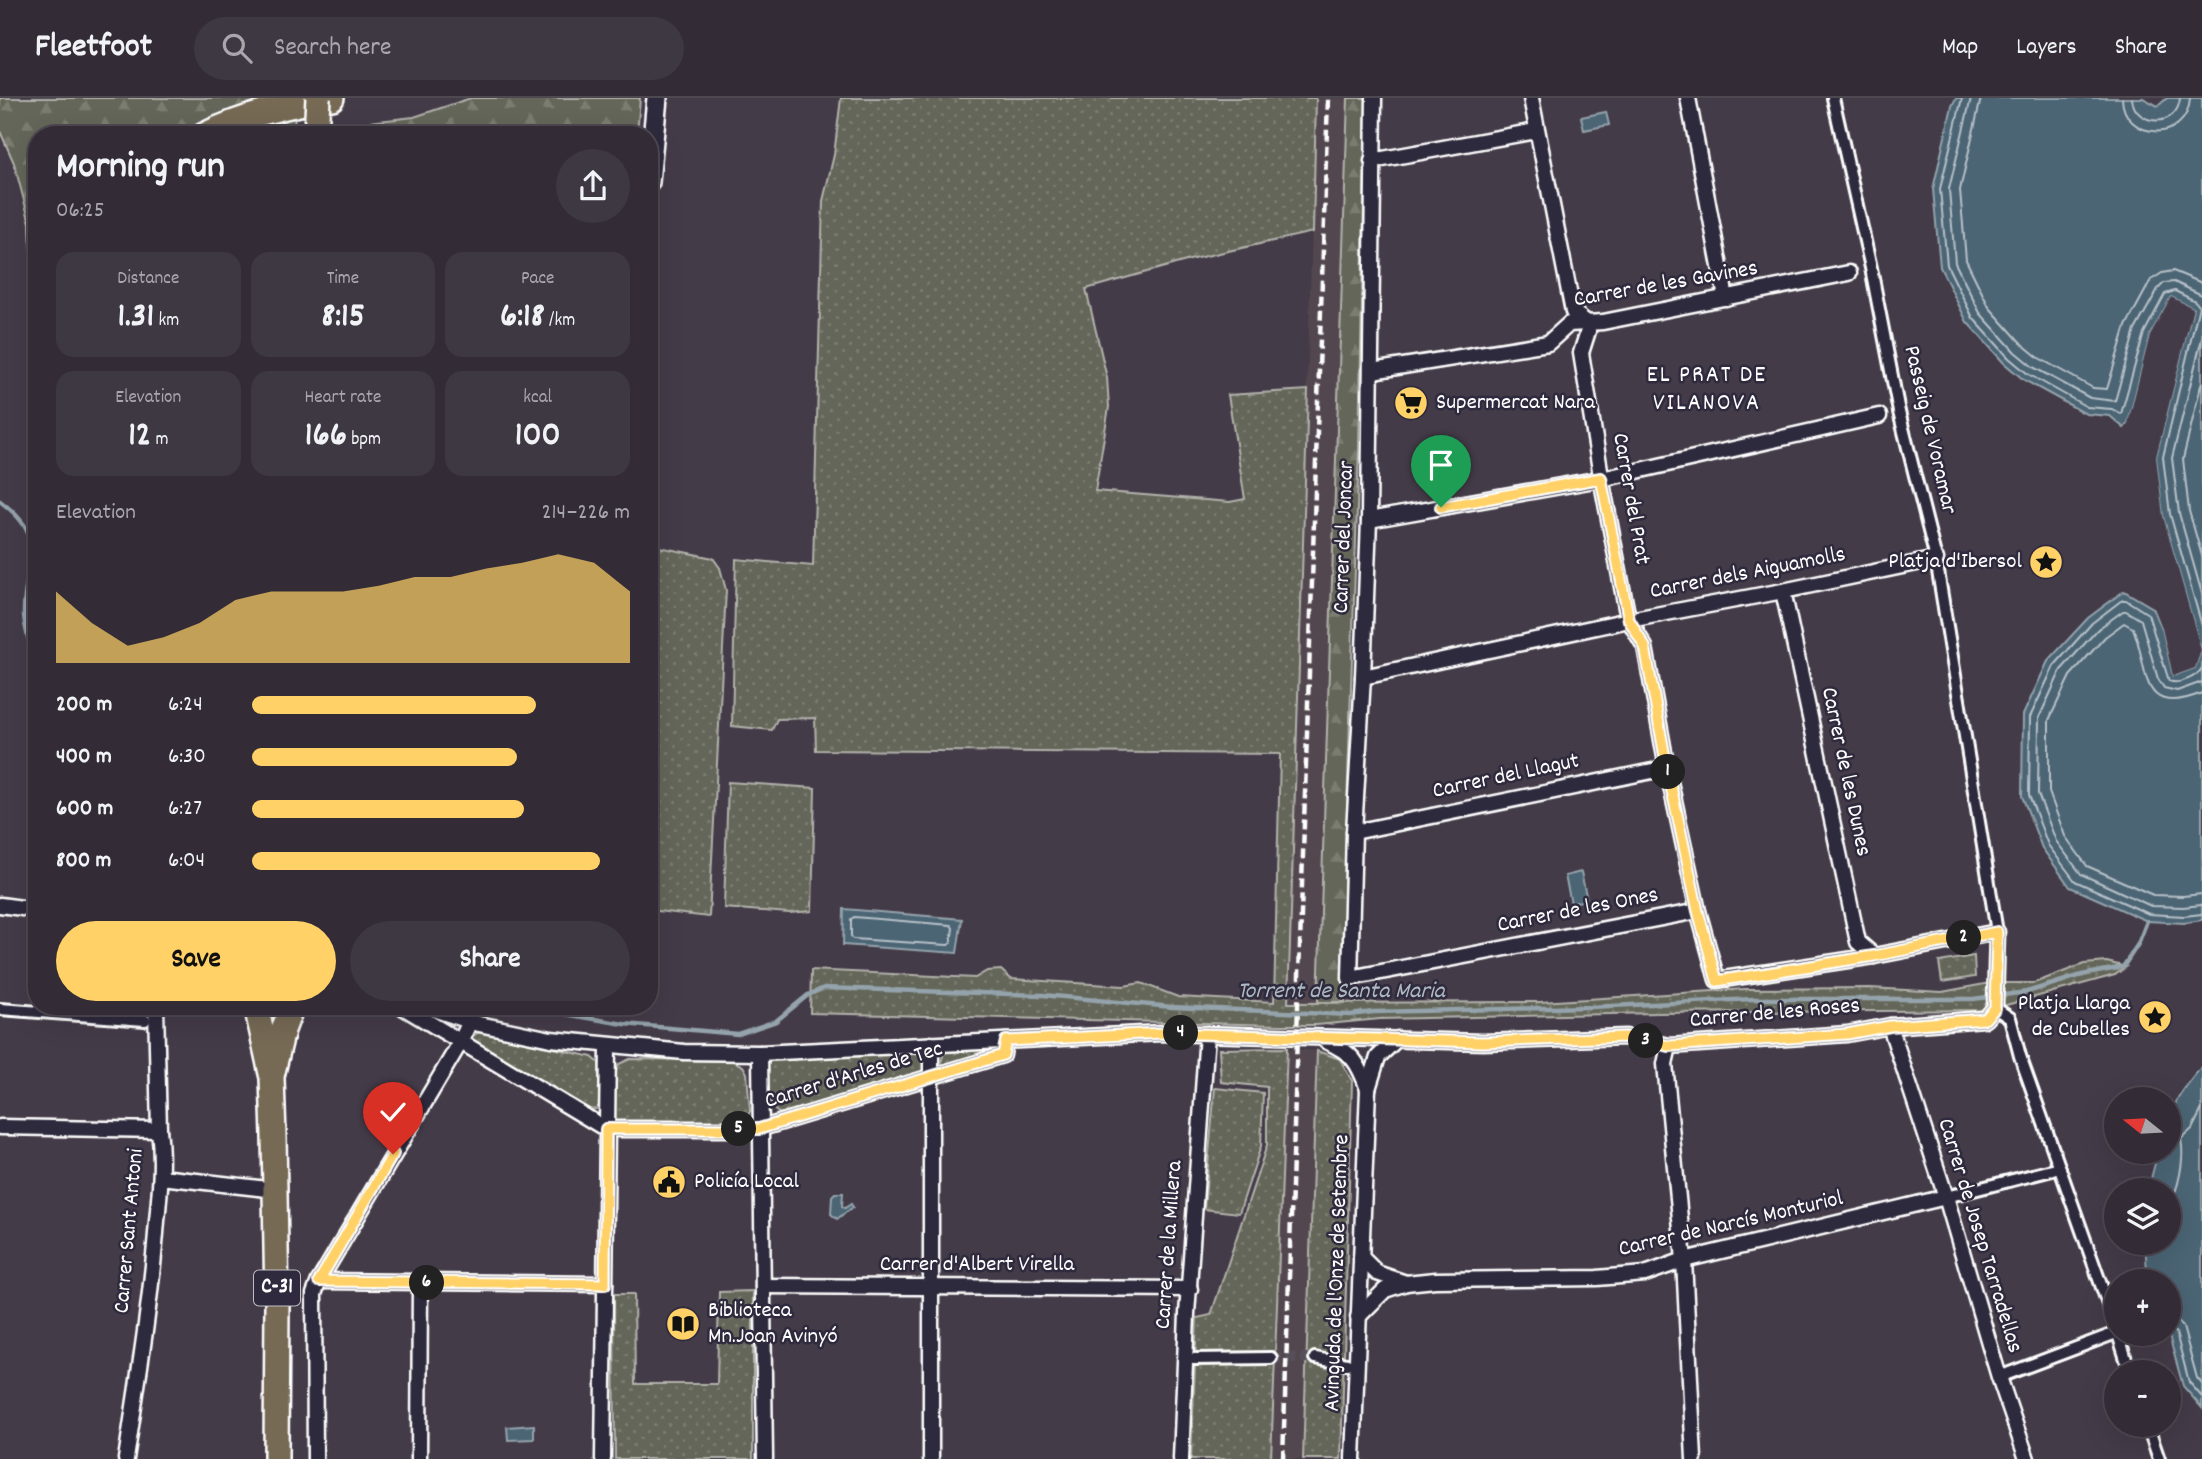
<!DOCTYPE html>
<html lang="en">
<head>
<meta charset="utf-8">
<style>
	:root { --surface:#332c36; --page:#3e3842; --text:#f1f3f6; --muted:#a9a7ad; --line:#4e4851; --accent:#ffd166 }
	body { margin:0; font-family:Dekko,sans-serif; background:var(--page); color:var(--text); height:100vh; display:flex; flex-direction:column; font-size:26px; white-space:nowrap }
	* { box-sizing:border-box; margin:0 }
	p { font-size:23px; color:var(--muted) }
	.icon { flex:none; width:38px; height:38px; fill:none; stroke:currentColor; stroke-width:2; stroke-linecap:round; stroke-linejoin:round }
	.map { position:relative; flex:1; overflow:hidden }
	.side { position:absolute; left:28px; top:28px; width:630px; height:889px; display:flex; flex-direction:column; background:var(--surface); border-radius:28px; box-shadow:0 7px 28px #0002,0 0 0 2px var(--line) }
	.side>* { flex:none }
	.needle { width:46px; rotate:288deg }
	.tools { position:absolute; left:2104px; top:989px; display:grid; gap:14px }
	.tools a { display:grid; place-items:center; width:77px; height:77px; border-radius:50%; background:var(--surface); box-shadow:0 7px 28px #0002,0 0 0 2px var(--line); font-size:35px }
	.pin { position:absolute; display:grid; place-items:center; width:60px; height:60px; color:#fff; margin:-72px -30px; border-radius:50% 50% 50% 0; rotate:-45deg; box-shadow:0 0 7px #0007 }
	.pin .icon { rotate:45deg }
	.km { position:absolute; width:35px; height:35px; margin:-18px; border-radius:50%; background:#222; color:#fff; font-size:19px; line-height:35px; text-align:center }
	.round { display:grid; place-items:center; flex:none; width:74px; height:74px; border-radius:37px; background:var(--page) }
	.head { display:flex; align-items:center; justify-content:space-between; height:119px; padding:0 28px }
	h1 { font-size:38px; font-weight:700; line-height:52px }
	.figures { display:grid; grid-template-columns:repeat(3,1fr); gap:10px; height:119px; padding:7px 28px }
	.figures div { display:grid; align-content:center; border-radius:18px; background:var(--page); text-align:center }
	.figures b { font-size:35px; font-weight:700 }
	.figures small { font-size:19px; font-weight:400 }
	.figures p { font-size:19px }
	.chart { height:196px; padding:14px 28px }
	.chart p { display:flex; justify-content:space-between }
	.chart svg { width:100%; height:126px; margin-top:7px; fill:var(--accent); opacity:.7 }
	.action { display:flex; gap:14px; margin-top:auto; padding:14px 28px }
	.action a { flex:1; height:80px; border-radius:42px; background:var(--accent); color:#111; font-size:28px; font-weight:700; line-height:80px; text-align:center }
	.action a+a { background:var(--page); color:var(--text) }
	ul { padding:0 28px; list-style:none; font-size:23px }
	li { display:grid; grid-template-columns:112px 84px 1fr; align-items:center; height:52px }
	li i { height:18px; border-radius:9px; background:var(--accent) }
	header { display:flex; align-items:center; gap:42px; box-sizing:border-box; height:98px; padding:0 35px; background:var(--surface); border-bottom:2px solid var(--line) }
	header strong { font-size:33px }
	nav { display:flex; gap:38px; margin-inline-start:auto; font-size:24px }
	.search { width:490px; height:63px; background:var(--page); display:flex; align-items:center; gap:18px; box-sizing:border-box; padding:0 24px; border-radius:38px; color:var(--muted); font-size:26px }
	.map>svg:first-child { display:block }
	.built { fill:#534750 }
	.green { fill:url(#green-dots); stroke:#b2b2ac; stroke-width:2 }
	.forest { fill:url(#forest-firs); stroke:#b2b2ac; stroke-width:2 }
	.water { fill:#4c6575; stroke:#94a3ac; stroke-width:2 }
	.pier { fill:#443b48 }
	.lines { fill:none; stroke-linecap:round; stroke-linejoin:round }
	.shore { stroke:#b7c1c8; stroke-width:2 }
	.stream { stroke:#94a3ac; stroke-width:4.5 }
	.pedestrian-tunnel { stroke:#574f5a; stroke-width:10; stroke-dasharray:10 5; stroke-linecap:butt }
	.pedestrian-casing { stroke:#fff; stroke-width:16 }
	.minor-casing { stroke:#fff; stroke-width:19 }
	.secondary-casing { stroke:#fff; stroke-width:24 }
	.primary-casing { stroke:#fff; stroke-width:28 }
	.trunk-casing { stroke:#fff; stroke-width:28 }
	.pedestrian { stroke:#2f2a3d; stroke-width:10 }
	.minor { stroke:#2f2a3d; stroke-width:14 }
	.secondary { stroke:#2f2a3d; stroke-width:19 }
	.primary { stroke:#766a55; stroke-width:23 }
	.trunk { stroke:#766a55; stroke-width:23 }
	.rail { stroke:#fff; stroke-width:4.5; stroke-dasharray:10 5; stroke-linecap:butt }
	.trunk-bridge-casing { stroke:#fff; stroke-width:28; stroke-linecap:butt }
	.trunk-bridge { stroke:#766a55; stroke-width:23 }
	.route-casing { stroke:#fff; stroke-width:14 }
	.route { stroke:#ffd166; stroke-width:9 }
	.labels { text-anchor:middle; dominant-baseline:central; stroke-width:5; stroke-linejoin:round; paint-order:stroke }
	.shield { fill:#2f2a3d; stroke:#c1bfc5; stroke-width:2 }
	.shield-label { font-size:21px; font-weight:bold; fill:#fff }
	.street-label { font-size:23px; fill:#fff; stroke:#2f2a3d }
	.poi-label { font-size:23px; fill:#fff; stroke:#2f2a3d; text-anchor:start }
	.neighbourhood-label { font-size:24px; letter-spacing:2px; fill:#fff; stroke:#2f2a3d }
	.water-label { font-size:24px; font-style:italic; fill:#aebac1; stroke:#2f2a3d }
</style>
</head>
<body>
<header>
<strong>Fleetfoot</strong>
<div class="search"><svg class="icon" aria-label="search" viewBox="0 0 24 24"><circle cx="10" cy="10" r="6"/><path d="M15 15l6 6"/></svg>Search here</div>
<nav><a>Map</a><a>Layers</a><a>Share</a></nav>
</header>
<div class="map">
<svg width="2202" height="1361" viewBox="0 0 2202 1361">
	<defs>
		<pattern id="green-dots" width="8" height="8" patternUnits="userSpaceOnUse" patternTransform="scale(1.75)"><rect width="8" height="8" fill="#646658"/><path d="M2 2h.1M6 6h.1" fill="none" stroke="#7b7d71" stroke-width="1.8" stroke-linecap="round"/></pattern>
		<pattern id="forest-firs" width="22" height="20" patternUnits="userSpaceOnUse" patternTransform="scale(1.75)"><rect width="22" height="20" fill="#646658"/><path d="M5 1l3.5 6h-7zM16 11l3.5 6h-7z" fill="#7b7d71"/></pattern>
	</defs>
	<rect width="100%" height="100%" fill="#443b48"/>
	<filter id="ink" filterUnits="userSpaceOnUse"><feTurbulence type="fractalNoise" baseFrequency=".0143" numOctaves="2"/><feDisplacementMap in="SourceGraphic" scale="14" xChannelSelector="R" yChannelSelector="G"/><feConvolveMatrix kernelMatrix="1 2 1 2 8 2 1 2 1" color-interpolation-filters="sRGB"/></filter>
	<g filter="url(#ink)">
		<g class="built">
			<path d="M1316,0H1348L1318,904L1288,906Z"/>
			<path d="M1287,950L1317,953L1303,1361H1271Z"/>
		</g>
		<g class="green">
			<path d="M841,0H1316L1313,134L1197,160L1086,191L1107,280L1109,309L1095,393L1230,404L1245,401L1228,297L1308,292L1288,905L1540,904L1745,891L1870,890L1942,894L1990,885H2034L2084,866L2107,864L2126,869L2115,877L1988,912L1658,915L1380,921L1317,927H1281L810,915L811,872L975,880L987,873L1001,872L1011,881L1124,888L1141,885L1178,899L1274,904L1280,656L816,652L815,620L777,621L772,632L732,628L736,461L813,468L823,103L834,57Z"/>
			<path d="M649,447L713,460L720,470L726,492L709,819L649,812Z"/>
			<path d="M728,684L815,690L812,813L789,815L724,810Z"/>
			<path d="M1974,858L1975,879L1942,884L1939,864Z"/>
			<path d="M480,933L592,959L599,965L600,1006L596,1011L587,1012L474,946L472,939Z"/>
			<path d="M1287,950L1271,1361H1191L1197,1220L1211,1217L1267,1047V989L1221,984L1219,951Z"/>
			<path d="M987,952L991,954L943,968L941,965L944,954Z"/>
			<path d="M916,953L922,959L925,967L923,975L789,1018C785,1016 780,1016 777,1014C767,1008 767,977 767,966L772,962Z"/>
			<path d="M1317,953L1340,961L1352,983L1341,1361H1303Z"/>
			<path d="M630,961L731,962L743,968L747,975L750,1013L747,1020L739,1027L615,1024L612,1018L615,976L619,966Z"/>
			<path d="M1215,990L1263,995L1261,1048L1239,1115L1204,1111Z"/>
			<path d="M753,1193V1361H615L614,1196H634L635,1286H717L719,1194Z"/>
		</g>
		<g class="forest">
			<path d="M0,0H297L293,37H37V246L33,219L30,125L14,65L0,33Z"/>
			<path d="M471,0H640L637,37H334L335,30L351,26L414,19Z"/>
			<path d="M1348,0H1366L1359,351L1344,801L1345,904H1318Z"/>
		</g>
		<g class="water">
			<path d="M1956,0H2143L2158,8L2167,0H2202V822L2184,825L2147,823L2070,789L2042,750L2022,698L2023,617L2048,563L2088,520L2124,493L2153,510L2162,530L2173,578L2195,570L2201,552L2163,418L2156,359L2193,210L2171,199L2150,237L2128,325L2124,330L2110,318L2086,316L2024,282L2004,265L1967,224L1940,169L1933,91L1952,8Z"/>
			<path d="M1606,14L1609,27L1584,32L1581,19Z"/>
			<path d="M1581,774L1587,802L1571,805L1565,778Z"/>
			<path d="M844,811L962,821L957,855L843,847Z"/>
			<path d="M2202,968V1310L2183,1288L2168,1234V1183H2150L2147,1173L2145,1145L2168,1144V1092H2148L2158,1054H2168C2168,1009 2175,1002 2202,968Z"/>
			<path d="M835,1095H843L842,1108L845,1110L851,1106L853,1109L837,1121L831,1116L832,1098Z"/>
			<path d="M534,1327V1341L508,1342L507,1329Z"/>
		</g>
		<path class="pier" d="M2171,199L2193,210L2156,359L2163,418L2201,552L2195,570L2173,578L2162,530L2153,506L2157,509L2165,529L2176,574L2192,567L2198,552L2160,418L2153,359L2189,212L2173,204L2153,239L2128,330V325L2150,237Z"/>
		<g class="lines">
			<g class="shore">
				<path d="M1962,0L1940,91L1947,167L1973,220L2009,260L2028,276L2087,309L2112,311L2121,316L2144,235L2165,196L2175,193L2195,203L2199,208L2163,359L2170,416L2202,528"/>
				<path d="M1971,0L1949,91L1955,165L1980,215L2015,254L2033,269L2090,300L2115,303L2135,232L2158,191L2164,185L2174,184L2202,197"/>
				<path d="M1981,0L1960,92L1966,162L1989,209L2022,246L2039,260L2093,290L2107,291L2126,228L2151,182L2162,175L2173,173L2202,185"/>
				<path d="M2122,0C2123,43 2188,46 2190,0"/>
				<path d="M2132,0C2134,29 2178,31 2180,0"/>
				<path d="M2202,240L2172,360L2179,415L2202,496"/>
				<path d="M2202,283L2183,361L2189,413L2202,458"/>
				<path d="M2202,570C2197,579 2179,587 2169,583L2148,516L2126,502H2122L2092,525L2054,568L2030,619L2029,697L2048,747L2075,783L2149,816L2184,818L2202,816"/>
				<path d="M2202,584L2177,593L2164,590L2158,581L2141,522L2126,513H2123L2098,531L2061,572L2039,620L2038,696L2056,743L2081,776L2151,808L2183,809L2202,807"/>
				<path d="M2202,595C2137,621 2150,571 2133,530L2124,525L2105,539L2070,578L2049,622V694L2065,738L2087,768L2153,797L2183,798L2202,796"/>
				<path d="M854,819L951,827L953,830L951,845L948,847L853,841L851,838V821Z"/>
				<path d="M2168,1108C2179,1093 2185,1059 2181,1041L2192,1031L2202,1011"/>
				<path d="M2168,1220L2177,1222L2183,1229L2197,1280L2202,1286"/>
				<path d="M2168,1229L2176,1235L2189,1284L2202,1299"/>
			</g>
			<g class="stream">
				<path d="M0,403C54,444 23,463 24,516C25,533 32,554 37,570"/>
				<path d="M518,908L624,926L738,936L776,923L808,897L824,890L1043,897L1172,909L1350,917L1373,914L1591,909L1754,901H1973L2027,894L2082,877L2123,869L2138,846L2147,823"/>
			</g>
			<path class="pedestrian-tunnel" d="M1271,1260H1315"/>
			<g class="pedestrian-casing">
				<g id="pedestrian">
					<path d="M1833,0L1871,170L1899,314L1936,461L1997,834"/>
					<path d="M1995,910L2010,920L2020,958L2116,1229"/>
					<path d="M0,911L145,922"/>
					<path d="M1946,1099L2060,1070"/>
					<path d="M2118,1236L2130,1274"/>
					<path d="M1315,1260L1347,1266"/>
					<path d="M1193,1261L1271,1260"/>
					<path d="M1999,1279L2116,1235"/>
					<path d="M2147,1326L2159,1361"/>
				</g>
			</g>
			<g class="minor-casing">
				<g id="minor">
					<path d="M1374,0L1369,422L1363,579L1354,734L1350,880L1698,813"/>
					<path d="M1688,0L1726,200"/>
					<path d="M1372,63L1536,33"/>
					<path d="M1372,273L1548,245L1569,226L1603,224L1849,175"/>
					<path d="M1369,422L1606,380L1879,318"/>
					<path d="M1783,493L1858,844L1874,858"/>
					<path d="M1363,579L1629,522L1783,493L1936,461"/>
					<path d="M1354,734L1667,670"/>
					<path d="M0,807L37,812"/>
					<path d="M401,908L606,1031H759L1003,957L1005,943"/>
					<path d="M424,908L479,926L551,941L684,954L760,955L1162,935L1483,944L1626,939L1669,948L1847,936L1890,928L1985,921L1995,910L1997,834L1874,858L1717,882L1698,813L1667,670L1645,549L1629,522L1626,510L1603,390L1581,255L1588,233L1586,224L1573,214L1531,0"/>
					<path d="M1890,928L1946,1099L1999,1279L2027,1361"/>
					<path d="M1326,943C1353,955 1358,964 1368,991L1353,1361"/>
					<path d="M1669,948L1665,966L1684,1162L1694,1361"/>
					<path d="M760,955L765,1361"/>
					<path d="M1368,991L1378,959L1397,941"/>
					<path d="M0,1029L159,1032"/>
					<path d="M161,1079L267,1091"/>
					<path d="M1361,1159L1377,1175L1406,1185L1435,1182L1597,1180L1645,1176L1684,1162L1946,1099"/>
					<path d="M319,1183L605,1186"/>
					<path d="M763,1188L1190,1191"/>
					<path d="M1358,1219L1385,1192L1406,1185"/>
					<path d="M126,1361C138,1282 151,1203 157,1123C160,1093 163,1062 159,1032L156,908"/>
					<path d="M315,1361L314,1196L319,1183L460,945L470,923"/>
					<path d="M419,1361L420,1185"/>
					<path d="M603,1361L608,948"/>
					<path d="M931,1361V946"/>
					<path d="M1181,1361L1187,1216L1207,936"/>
				</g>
			</g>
			<g class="secondary-casing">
				<path id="secondary" d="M649,84L657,0"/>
			</g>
			<g class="primary-casing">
				<g id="primary">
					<path d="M256,908L272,980L274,1038L277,1205L276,1361"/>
					<path d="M273,974L283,932L292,908"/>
				</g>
			</g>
			<g class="trunk-casing">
				<path id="trunk" d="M204,37C244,17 288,7 332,0"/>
			</g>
			<use href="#pedestrian" class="pedestrian"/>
			<use href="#minor" class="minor"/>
			<use href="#secondary" class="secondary"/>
			<use href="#primary" class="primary"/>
			<use href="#trunk" class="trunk"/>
			<path class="rail" d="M1283,1361L1328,0"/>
			<g class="trunk-bridge-casing">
				<path id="trunk-bridge" d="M316,37L318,0"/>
			</g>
			<use href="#trunk-bridge" class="trunk-bridge"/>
		</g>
	</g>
	<g class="lines" filter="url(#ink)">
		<g class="route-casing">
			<path id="route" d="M393,1056L319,1183L605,1186L606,1031H759L1003,957L1006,943L1162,935L1483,944L1626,939L1669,948L1847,936L1890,928L1985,921L1995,910L1997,834L1874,858L1717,883L1698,813L1667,670L1645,549L1629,522L1601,380L1441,409"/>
		</g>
		<use href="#route" class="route"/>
	</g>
	<defs>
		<g id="supermarket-disc" transform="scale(1.75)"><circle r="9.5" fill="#ffd166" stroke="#2f2a3d"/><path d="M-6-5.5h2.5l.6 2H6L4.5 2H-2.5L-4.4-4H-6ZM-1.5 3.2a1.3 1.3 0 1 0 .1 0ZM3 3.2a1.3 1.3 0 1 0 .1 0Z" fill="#111"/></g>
		<g id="sight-disc" transform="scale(1.75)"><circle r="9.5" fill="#ffd166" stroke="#2f2a3d"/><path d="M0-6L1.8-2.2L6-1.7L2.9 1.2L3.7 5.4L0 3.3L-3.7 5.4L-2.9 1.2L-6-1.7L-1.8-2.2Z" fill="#111"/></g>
		<g id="civic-disc" transform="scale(1.75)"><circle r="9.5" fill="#ffd166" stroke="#2f2a3d"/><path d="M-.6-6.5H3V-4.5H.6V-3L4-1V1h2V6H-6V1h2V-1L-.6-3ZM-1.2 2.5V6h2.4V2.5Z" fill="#111"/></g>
		<g id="library-disc" transform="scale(1.75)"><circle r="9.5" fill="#ffd166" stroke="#2f2a3d"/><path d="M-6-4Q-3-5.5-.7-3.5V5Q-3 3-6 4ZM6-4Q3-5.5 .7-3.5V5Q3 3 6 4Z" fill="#111"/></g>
	</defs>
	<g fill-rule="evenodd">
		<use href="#supermarket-disc" x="1411" y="305"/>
		<use href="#sight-disc" x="2046" y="464"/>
		<use href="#sight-disc" x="2155" y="919"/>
		<use href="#civic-disc" x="669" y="1084"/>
		<use href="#library-disc" x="683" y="1226"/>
	</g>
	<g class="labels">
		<rect class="shield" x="254" y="1172.5" width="46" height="35" rx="5"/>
		<g class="shield-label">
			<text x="277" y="1190">C-31</text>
		</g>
		<g class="street-label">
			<text transform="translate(1666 187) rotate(-10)">Carrer de les Gavines</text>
			<text transform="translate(1929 332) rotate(77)">Passeig de Voramar</text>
			<text transform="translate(1630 401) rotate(80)">Carrer del Prat</text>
			<text transform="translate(1345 439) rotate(-88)">Carrer del Joncar</text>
			<text transform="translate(1748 476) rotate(-11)">Carrer dels Aiguamolls</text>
			<text transform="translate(1845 674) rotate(78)">Carrer de les Dunes</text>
			<text transform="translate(1506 679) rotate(-12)">Carrer del Llagut</text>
			<text transform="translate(1578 813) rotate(-11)">Carrer de les Ones</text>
			<text transform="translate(1775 916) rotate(-5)">Carrer de les Roses</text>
			<text transform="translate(854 978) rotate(-17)">Carrer d'Arles de Tec</text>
			<text transform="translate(1731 1127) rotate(-13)">Carrer de Narcís Monturiol</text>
			<text transform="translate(130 1133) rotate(-85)">Carrer Sant Antoni</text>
			<text transform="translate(1979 1138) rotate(73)">Carrer de Josep Tarradellas</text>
			<text transform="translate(1170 1147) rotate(-86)">Carrer de la Millera</text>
			<text x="977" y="1167">Carrer d'Albert Virella</text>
			<text transform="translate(1338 1175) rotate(-88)">Avinguda de l'Onze de Setembre</text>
		</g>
		<g class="poi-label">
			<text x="1436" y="305">Supermercat Nara</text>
			<text x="2022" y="464" text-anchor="end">Platja d'Ibersol</text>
			<text x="2130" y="906" text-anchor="end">Platja Llarga<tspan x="2130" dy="26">de Cubelles</tspan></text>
			<text x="694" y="1084">Policía Local</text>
			<text x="708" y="1213">Biblioteca<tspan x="708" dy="26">Mn.Joan Avinyó</tspan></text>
		</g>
		<g class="neighbourhood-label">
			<text x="1707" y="278">EL PRAT DE<tspan x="1707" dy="28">VILANOVA</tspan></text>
		</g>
		<g class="water-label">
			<text x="1341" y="894">Torrent de Santa Maria</text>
		</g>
	</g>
</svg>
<div class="tools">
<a><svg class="needle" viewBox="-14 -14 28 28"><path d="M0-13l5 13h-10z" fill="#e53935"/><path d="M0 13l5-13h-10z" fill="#a9a7ad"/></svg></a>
<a><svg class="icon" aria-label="layers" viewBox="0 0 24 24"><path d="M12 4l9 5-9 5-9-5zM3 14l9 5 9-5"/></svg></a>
<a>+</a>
<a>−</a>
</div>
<div class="pin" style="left:1441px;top:409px;background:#1e9e55"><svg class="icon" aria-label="arrive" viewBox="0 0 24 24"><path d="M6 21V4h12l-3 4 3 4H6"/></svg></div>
<div class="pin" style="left:393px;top:1056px;background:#d93025"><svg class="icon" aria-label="check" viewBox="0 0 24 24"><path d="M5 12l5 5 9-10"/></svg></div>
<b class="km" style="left:1668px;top:674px">1</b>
<b class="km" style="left:1964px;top:840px">2</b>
<b class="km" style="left:1646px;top:943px">3</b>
<b class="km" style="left:1181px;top:935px">4</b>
<b class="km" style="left:739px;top:1031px">5</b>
<b class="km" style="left:427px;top:1185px">6</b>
<section class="side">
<div class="head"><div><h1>Morning run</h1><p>06:25</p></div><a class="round"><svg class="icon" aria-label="share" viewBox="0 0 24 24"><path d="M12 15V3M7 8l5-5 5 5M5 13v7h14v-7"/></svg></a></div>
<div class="figures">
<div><p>Distance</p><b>1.31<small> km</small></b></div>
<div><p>Time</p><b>8:15</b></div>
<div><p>Pace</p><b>6:18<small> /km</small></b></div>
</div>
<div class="figures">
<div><p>Elevation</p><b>12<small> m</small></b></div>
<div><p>Heart rate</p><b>166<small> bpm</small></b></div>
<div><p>kcal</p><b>100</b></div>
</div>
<div class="chart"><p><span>Elevation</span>214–226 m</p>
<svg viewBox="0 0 160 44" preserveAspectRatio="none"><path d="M0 44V19L10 30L20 38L30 35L40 30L50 22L60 19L70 19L80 19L90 17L100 14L110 14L120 11L130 9L140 6L150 9L160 19V44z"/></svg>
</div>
<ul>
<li><b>200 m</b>6:24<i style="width:75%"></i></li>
<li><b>400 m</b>6:30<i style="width:70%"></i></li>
<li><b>600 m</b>6:27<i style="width:72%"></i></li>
<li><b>800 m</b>6:04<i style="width:92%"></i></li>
</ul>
<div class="action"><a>Save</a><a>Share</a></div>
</section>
</div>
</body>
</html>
